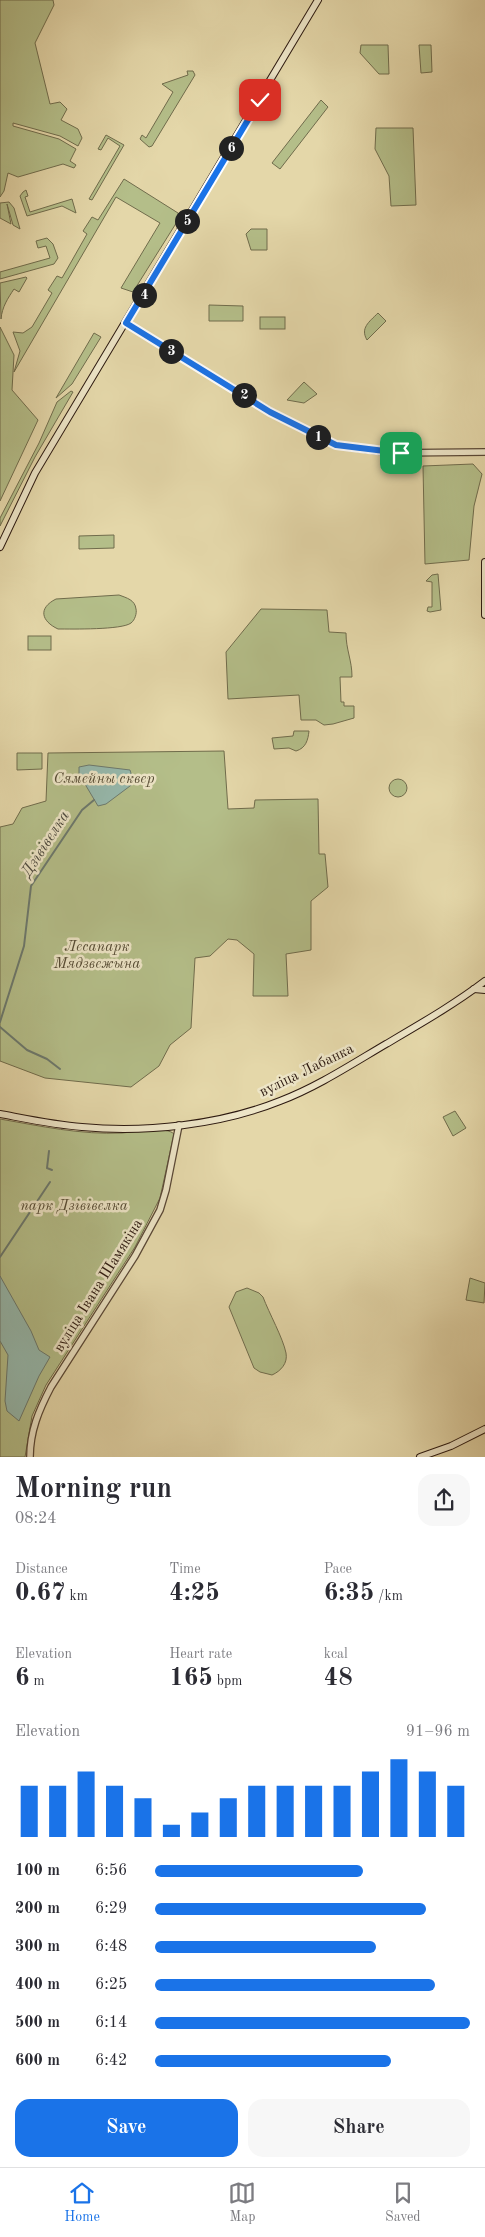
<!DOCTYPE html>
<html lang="en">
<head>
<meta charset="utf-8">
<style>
	:root { --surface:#fff; --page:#f7f7f7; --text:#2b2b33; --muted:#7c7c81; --line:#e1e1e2; --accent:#1a73e8 }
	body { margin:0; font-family:"Old Standard TT",serif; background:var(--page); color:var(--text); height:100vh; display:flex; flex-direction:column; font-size:19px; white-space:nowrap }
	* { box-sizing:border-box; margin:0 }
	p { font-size:16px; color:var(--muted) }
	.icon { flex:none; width:28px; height:28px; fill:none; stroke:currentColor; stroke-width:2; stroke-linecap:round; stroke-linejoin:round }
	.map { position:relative; height:1457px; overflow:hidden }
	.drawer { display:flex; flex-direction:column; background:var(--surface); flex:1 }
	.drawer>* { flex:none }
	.pin { position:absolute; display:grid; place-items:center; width:42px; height:42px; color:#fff; margin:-21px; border-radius:10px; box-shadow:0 2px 8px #0006 }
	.km { position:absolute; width:25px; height:25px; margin:-12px; border-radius:50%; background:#222; color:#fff; font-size:14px; line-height:25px; text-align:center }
	.round { display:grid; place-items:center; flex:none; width:52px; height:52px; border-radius:15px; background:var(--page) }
	.overview { display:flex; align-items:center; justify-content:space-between; height:85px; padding:0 15px }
	h1 { font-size:28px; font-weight:600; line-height:38px }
	.figures { display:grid; grid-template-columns:repeat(3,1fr); gap:8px; height:85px; padding:5px 15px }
	.figures div { display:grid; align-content:center }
	.figures b { font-size:25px; font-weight:600 }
	.figures small { font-size:14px; font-weight:400 }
	.figures p { font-size:14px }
	.chart { height:140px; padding:10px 15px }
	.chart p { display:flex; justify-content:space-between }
	.chart svg { width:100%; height:90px; margin-top:5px; stroke:var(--accent); stroke-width:6 }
	.action { display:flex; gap:10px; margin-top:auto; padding:10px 15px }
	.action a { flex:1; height:58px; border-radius:15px; background:var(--accent); color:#fff; font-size:20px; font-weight:600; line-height:58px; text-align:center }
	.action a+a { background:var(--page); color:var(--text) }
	ul { padding:0 15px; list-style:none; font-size:16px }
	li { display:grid; grid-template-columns:80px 60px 1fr; align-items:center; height:38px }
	li i { height:12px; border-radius:6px; background:var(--accent) }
	.tab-bar { display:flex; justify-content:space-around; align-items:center; height:70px; border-top:1px solid var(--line); background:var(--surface); font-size:14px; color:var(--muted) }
	.tab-bar a { display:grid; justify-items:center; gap:2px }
	.tab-bar .current { color:var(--accent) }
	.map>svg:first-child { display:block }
	.green { fill:#b4be89; stroke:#706c4c }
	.water { fill:#96b9ad; stroke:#6c796e }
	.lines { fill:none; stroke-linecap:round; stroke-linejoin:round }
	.stream { stroke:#6c796e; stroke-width:2 }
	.tertiary-casing { stroke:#5a4836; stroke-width:8 }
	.secondary-casing { stroke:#2c1910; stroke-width:8 }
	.tertiary { stroke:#ede5c7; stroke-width:5.5 }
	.secondary { stroke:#ede5c7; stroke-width:6 }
	.route-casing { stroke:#fff; stroke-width:10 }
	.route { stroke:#1a73e8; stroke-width:6 }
	.labels { text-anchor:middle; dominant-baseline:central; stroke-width:5; stroke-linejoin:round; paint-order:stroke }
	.park-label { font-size:15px; font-style:italic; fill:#554b34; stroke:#ede5c7 }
	.street-label { font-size:15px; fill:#2c1910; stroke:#ede5c7 }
	.water-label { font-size:16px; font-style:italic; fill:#4c493f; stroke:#ede5c7 }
</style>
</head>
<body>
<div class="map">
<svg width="485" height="1457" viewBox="0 0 485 1457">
	<rect width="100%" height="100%" fill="#e4d7a9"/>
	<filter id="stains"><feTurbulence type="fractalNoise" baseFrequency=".004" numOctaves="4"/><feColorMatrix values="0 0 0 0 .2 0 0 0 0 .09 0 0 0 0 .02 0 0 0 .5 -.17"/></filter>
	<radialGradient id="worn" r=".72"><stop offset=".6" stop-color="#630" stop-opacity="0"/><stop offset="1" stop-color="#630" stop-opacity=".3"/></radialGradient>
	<g class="green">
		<path d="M0,0H53L54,5L35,43L50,104L60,102L67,109L61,120L78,129L82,138L78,146L60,136L13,123V126L59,139L76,149L70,161L76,165L74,168L63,164L18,177L8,173L4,191L0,197Z"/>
		<path d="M361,45H388L389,74H379L360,53Z"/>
		<path d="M419,45H431L432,72L421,73Z"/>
		<path d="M187,71H193L195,75L152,146L149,147L140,139L142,135L146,138L173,92L162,84L188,75Z"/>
		<path d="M321,100L328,107L280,169L272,163Z"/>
		<path d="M376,128H413L416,205L391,206L389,176L375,149Z"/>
		<path d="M106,135L124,145L92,200L89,199L120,146L108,138L101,150L98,149Z"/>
		<path d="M124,179L178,213L180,217L133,292L121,288L160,223L116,197L14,372L20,351L13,332L23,333L32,327L52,293L48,290L57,276L62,278L87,234L83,231L92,217L98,220Z"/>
		<path d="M26,190L28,196L25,197L30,212L72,199L76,213L62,206L27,216L20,196L23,192Z"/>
		<path d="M9,202L14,208L20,229L13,225L7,204L11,224L0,218V203Z"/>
		<path d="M251,229H267V250H251L246,234Z"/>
		<path d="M47,238L53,244L58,258L54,264L0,279V272L50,258L46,246L38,248L36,241Z"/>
		<path d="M26,277L27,278L19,292L14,289C8,298 2,307 1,319L0,283Z"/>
		<path d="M209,305L243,306V321H209Z"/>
		<path d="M378,313L386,321L367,340C360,328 369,322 378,313Z"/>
		<rect x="260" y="317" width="25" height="12"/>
		<path d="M0,327L14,355L12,390L38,420L0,501Z"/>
		<path d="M94,333L101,337L72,384L56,398Z"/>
		<path d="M304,382L317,394L304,403L287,400Z"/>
		<path d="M71,391L73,392L35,457L0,526V518L39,443L57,402Z"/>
		<path d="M473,464L482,474L474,506L469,560L425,564L423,466Z"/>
		<path d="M114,535V548L79,549V536Z"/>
		<path d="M438,574L441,610L430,612L427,611L428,607H432V582L426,581L432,575Z"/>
		<path d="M119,595C127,598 135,600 136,609C137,613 135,620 131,623C122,630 72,629 58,629C41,621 38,608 56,599Z"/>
		<path d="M261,609L327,610L329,632L346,633C346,650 352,660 352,677H340L341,702H344V706H354V718L333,724L324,725L316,720H301L299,695L228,699L226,652Z"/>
		<rect x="28" y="636" width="23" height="14"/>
		<path d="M294,731H309C308,740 306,748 296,751L289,748L274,749L272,738L293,736Z"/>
		<path d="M224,751L228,809L254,808L255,800L318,799L319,854H325L328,887L311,901V950L286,954L288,996H253L254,954L237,940L228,939L210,956L195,958L191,1028L170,1045L159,1066L131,1087L45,1078L0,1061V827L13,824L22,808L46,801L48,753Z"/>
		<path d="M17,753H42V769L17,770Z"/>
		<circle cx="398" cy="788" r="9"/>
		<path d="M455,1111L466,1128L453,1136L443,1117Z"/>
		<path d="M0,1119C40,1126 81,1135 122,1133C134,1132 167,1126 174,1134L160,1198L135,1247L46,1385L32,1416L25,1457H0Z"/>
		<path d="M470,1278L485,1283L484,1303L466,1300Z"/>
		<path d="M247,1288L259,1293L263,1297C269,1313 283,1338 286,1353C288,1363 281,1371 272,1375L260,1372L254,1368L229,1307L236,1292Z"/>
	</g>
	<g class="water">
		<path d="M89,765L130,770L134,783L106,804L98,806L79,774V767Z"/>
		<path d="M0,1276L31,1331L39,1350L50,1357L39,1376L19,1421L7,1411L5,1401L8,1355L0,1341Z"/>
	</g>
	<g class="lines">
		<g class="stream">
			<path d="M0,1022L24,946L31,886L82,810L94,800"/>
			<path d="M0,1027L27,1050L47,1059L60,1069"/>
			<path d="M49,1151L47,1168L52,1170"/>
			<path d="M0,1257L50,1182"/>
		</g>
		<g class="tertiary-casing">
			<g id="tertiary">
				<path d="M126,323L271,412L336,445L392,453L485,452"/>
				<path d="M30,1457C30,1431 39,1410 51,1387L135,1256L160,1210L166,1190L179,1125"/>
			</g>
		</g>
		<g class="secondary-casing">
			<g id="secondary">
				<path d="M0,547L35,473L318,0"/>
				<path d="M485,562V615"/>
				<path d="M474,989L485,990"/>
				<path d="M0,1114C27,1119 55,1125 82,1127C146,1133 220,1125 280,1101C317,1087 352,1064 386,1044C420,1024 455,1004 485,981"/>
				<path d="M420,1457L451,1446L485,1429"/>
			</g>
		</g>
		<use href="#tertiary" class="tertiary"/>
		<use href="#secondary" class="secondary"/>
	</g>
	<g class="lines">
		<g class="route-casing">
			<path id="route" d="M260,100L126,323L270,412L336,445L401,453"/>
		</g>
		<use href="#route" class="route"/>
	</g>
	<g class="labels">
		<g class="park-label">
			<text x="104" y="779">Сямейны сквер</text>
			<text x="97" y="947">Лесапарк<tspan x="97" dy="17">Мядзвежына</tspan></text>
			<text x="74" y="1206">парк Дзівівелка</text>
		</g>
		<g class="street-label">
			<text transform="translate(307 1071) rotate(-26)">вуліца Лабанка</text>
			<text transform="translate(99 1286) rotate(-58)">вуліца Івана Шамякіна</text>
		</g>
		<g class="water-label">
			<text transform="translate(46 844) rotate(-57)">Дзівівелка</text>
		</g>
	</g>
	<rect width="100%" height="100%" filter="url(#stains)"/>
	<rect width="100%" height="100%" fill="url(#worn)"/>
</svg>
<div class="pin" style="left:401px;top:453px;background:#1e9e55"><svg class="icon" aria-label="arrive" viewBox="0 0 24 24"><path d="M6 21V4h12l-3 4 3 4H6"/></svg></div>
<div class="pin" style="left:260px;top:100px;background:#d93025"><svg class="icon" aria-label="check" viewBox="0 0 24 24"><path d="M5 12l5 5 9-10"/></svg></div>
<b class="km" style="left:318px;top:437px">1</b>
<b class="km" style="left:244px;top:395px">2</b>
<b class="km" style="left:171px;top:351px">3</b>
<b class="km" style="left:144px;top:295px">4</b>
<b class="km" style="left:187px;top:221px">5</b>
<b class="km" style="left:231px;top:148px">6</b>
</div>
<section class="drawer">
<div class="overview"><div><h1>Morning run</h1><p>08:24</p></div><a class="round"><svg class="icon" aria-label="share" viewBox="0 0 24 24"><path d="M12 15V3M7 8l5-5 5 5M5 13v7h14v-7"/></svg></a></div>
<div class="figures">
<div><p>Distance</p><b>0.67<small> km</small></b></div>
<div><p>Time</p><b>4:25</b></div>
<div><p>Pace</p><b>6:35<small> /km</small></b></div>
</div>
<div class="figures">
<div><p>Elevation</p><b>6<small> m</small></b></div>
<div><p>Heart rate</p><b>165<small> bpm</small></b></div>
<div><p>kcal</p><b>48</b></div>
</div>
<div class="chart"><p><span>Elevation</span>91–96 m</p>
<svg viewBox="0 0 160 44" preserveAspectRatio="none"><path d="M5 44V19M15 44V19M25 44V12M35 44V19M45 44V25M55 44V38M65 44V32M75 44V25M85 44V19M95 44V19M105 44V19M115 44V19M125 44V12M135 44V6M145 44V12M155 44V19"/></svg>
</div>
<ul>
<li><b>100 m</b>6:56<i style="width:66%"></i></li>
<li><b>200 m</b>6:29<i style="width:86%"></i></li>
<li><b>300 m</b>6:48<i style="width:70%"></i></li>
<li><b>400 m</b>6:25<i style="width:89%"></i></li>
<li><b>500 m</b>6:14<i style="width:100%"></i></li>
<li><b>600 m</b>6:42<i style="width:75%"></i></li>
</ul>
<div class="action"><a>Save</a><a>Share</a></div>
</section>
<nav class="tab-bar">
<a class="current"><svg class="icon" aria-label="home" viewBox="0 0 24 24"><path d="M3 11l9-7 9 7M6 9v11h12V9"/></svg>Home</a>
<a><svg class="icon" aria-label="map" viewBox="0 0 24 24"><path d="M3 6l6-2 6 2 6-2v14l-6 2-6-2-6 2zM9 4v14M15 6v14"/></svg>Map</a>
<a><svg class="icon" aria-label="saved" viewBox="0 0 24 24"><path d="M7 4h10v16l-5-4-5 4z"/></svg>Saved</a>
</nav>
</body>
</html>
